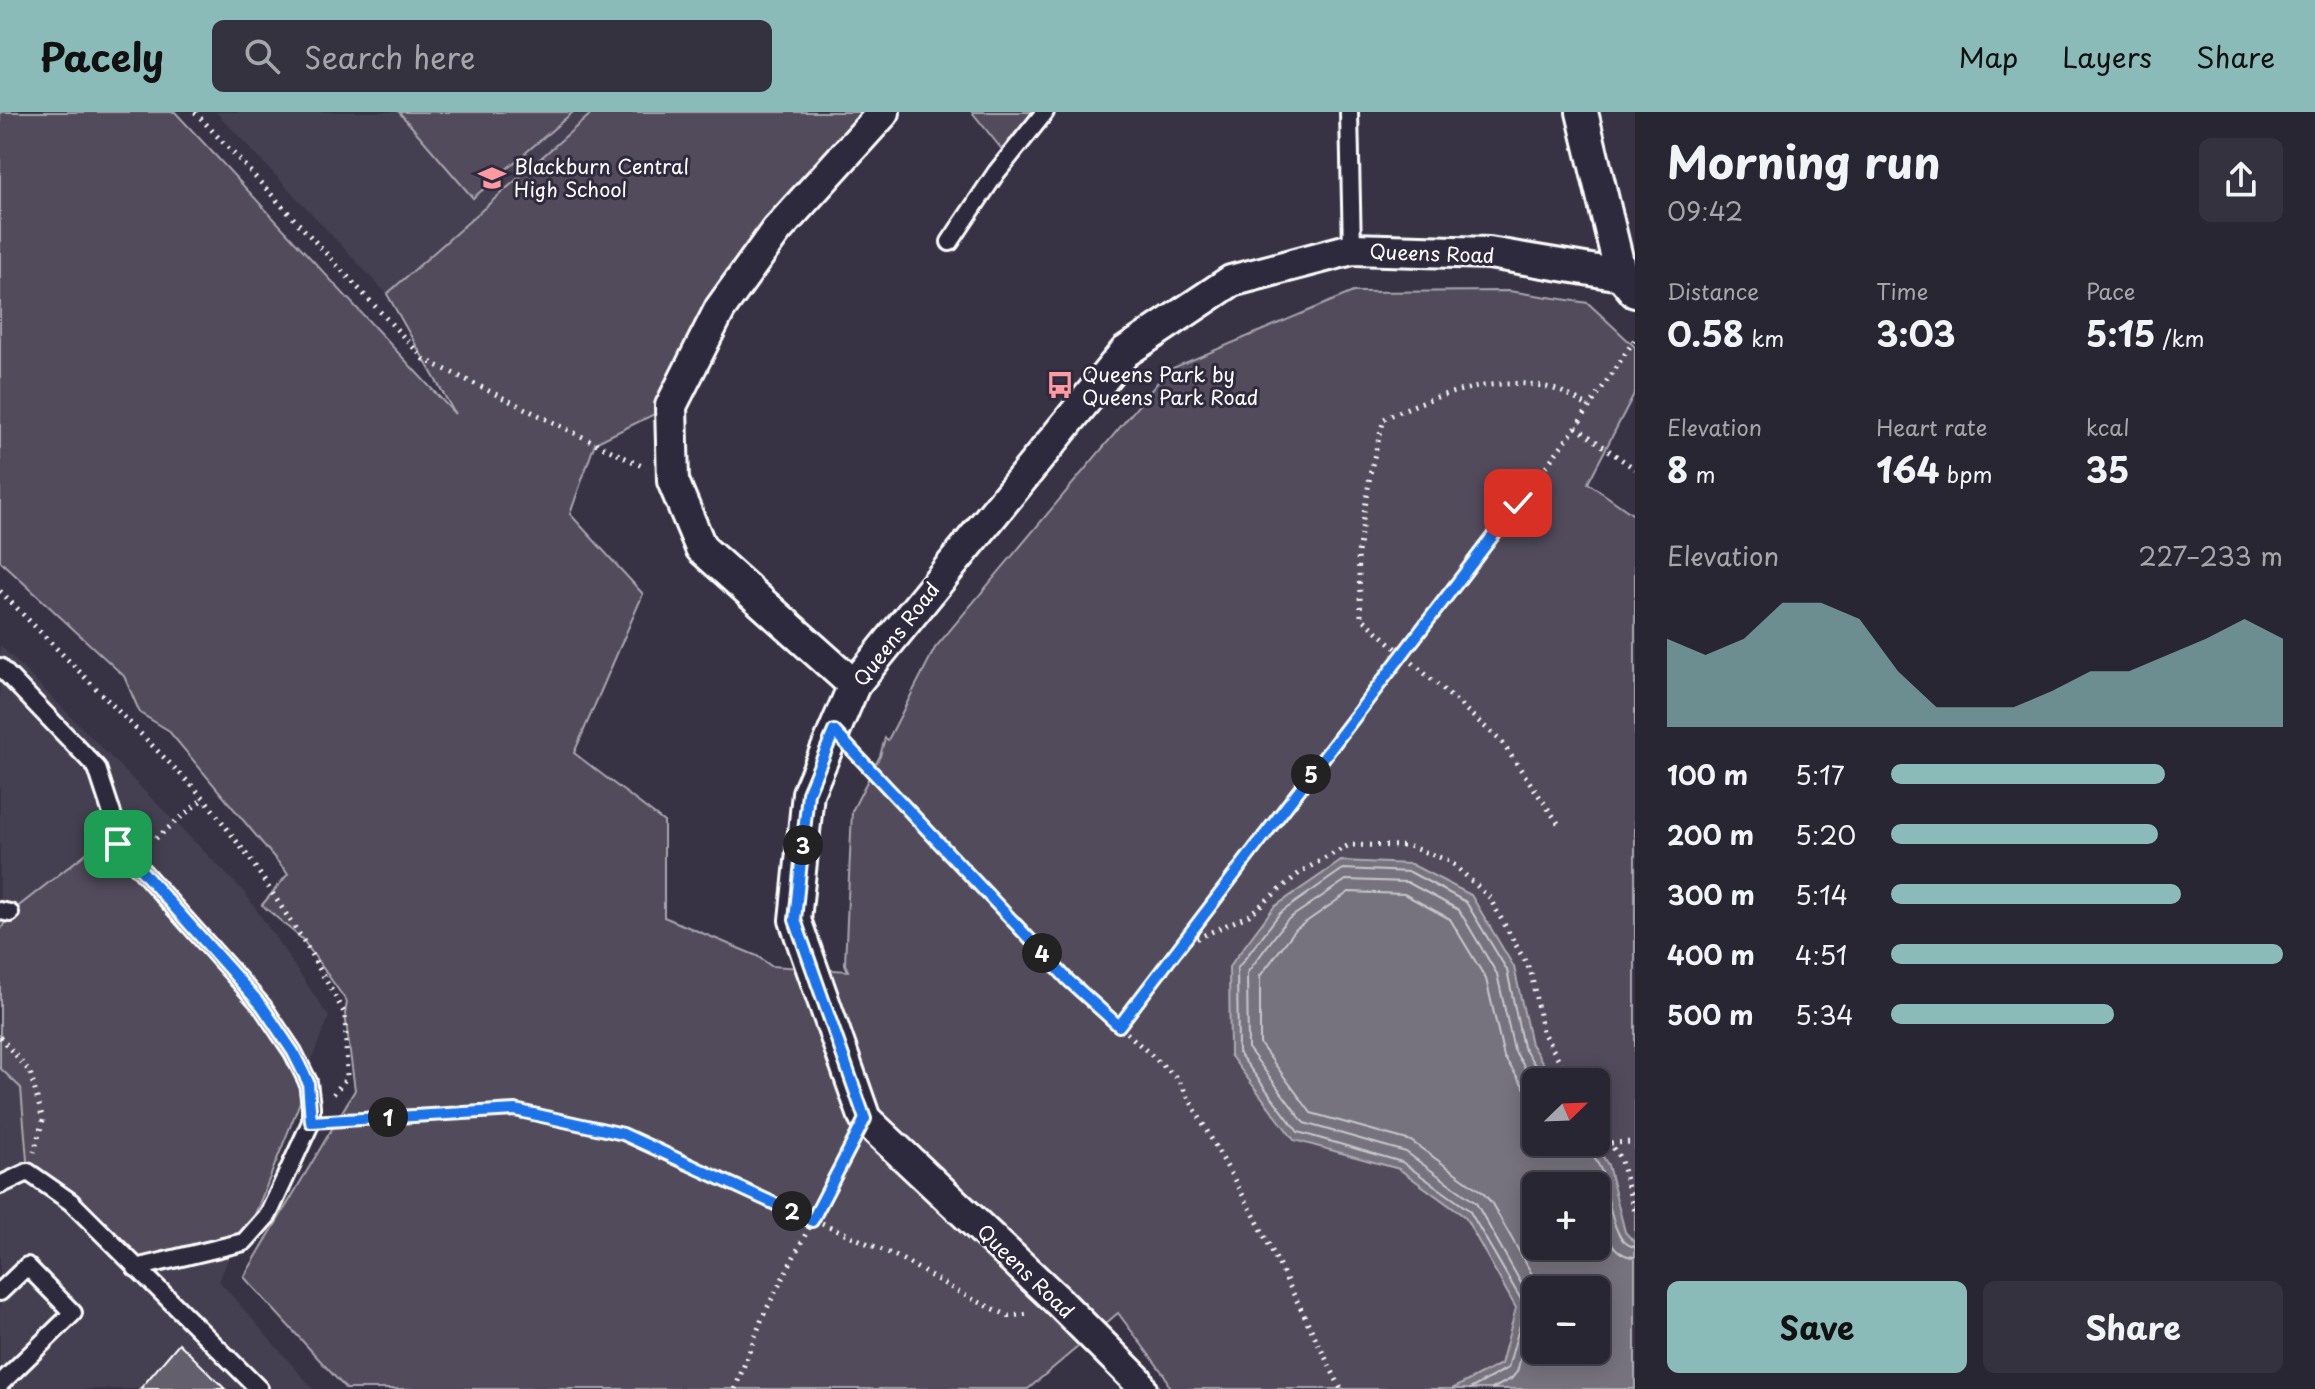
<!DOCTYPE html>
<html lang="en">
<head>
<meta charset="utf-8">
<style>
	:root { --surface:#292634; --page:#353240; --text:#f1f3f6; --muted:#a5a5ac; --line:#45434f; --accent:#8bbbb9 }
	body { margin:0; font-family:"Playpen Sans",sans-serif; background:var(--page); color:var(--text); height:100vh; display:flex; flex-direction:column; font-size:30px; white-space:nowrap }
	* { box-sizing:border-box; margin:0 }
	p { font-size:26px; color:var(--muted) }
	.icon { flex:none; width:44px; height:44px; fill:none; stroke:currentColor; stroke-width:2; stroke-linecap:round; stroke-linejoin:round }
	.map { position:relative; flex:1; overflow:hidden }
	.details { display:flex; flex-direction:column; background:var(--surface); width:680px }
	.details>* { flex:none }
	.needle { width:52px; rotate:67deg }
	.fabs { position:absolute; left:1522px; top:956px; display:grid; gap:16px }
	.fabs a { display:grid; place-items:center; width:88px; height:88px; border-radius:12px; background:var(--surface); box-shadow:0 4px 20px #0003,0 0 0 2px var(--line); font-size:40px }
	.pin { position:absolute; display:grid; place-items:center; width:68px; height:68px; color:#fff; margin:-34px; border-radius:16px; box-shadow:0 4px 12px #0006 }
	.km { position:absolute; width:40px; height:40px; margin:-20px; border-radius:50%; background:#222; color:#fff; font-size:22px; line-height:40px; text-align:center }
	.round { display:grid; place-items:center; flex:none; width:84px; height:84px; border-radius:12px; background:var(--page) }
	.overview { display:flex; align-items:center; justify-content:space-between; height:136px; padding:0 32px }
	h1 { font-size:44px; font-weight:700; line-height:60px }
	.metrics { display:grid; grid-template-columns:repeat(3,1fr); gap:12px; height:136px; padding:8px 32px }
	.metrics div { display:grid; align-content:center }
	.metrics b { font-size:34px; font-weight:700 }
	.metrics small { font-size:22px; font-weight:400 }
	.metrics p { font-size:22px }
	.chart { height:224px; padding:16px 32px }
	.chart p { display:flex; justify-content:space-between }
	.chart svg { width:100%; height:144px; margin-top:8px; fill:var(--accent); opacity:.7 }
	.primary-button { display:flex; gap:16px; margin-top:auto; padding:16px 32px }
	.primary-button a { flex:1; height:92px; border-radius:12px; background:var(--accent); color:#111; font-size:32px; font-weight:700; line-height:92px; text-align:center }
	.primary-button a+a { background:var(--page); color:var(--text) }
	ul { padding:0 32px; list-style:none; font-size:26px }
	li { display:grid; grid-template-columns:128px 96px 1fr; align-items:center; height:60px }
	li i { height:20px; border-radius:10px; background:var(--accent) }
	header { display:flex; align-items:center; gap:48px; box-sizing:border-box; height:112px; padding:0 40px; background:var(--accent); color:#111 }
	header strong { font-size:38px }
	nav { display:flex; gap:44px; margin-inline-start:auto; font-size:28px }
	.search { width:560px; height:72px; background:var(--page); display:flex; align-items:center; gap:20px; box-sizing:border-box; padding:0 28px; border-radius:12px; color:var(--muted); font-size:30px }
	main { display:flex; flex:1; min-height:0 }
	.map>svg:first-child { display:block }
	.built { fill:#444051 }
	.green { fill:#514c5c; stroke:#a8a6ae; stroke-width:2; fill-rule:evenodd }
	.water { fill:#76737f; stroke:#adabb2; stroke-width:2; fill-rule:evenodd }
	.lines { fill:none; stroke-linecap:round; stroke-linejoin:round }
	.shore { stroke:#c8c7cc; stroke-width:2 }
	.building { fill:#635f6d; stroke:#fff; stroke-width:2 }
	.service-casing { stroke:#fff; stroke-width:22 }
	.minor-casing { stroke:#fff; stroke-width:36 }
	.path { stroke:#fff; stroke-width:5; stroke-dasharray:2 6; stroke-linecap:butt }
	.service { stroke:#2f2a3d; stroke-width:16 }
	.minor { stroke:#2f2a3d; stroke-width:30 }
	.route-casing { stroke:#fff; stroke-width:16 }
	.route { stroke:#1a73e8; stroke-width:10 }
	.labels { text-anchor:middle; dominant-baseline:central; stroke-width:6; stroke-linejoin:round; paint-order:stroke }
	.poi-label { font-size:20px; fill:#fff; stroke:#2f2a3d; text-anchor:start }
	.street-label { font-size:20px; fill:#fff; stroke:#2f2a3d }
</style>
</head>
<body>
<header>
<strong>Pacely</strong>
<div class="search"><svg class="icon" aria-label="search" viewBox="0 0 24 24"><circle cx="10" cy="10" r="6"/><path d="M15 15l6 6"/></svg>Search here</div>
<nav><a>Map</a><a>Layers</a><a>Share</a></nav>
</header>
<main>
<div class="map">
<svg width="1635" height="1277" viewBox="0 0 1635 1277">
	<rect width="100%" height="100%" fill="#373345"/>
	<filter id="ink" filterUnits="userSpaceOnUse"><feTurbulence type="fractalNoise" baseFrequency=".0125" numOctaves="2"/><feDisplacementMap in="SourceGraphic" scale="16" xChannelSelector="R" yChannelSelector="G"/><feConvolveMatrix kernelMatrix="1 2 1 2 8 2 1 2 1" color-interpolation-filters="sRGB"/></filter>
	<g filter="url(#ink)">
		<g class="built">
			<path d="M216,0H786L511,228L443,132L387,182Z"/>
			<path d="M0,533L245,781L329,905L219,1169L313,1277H0Z"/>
		</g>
		<g class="green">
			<path d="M0,0H175L455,302L387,182L593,0H873L671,294L595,331L570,402L643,482L574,641L664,710V805L757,844L771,854L848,859L845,852L852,699L880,644L885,626L888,628L935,536L1168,258L1353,180L1509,179L1588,191L1635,235V280L1588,371L1635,404V1277H1170L1165,1264L1118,1201L1028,1277H346L244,1165L355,978L345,902L347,890L303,828L262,793L288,762L168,618L140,601L124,564L0,449ZM1536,970H1596V1030H1536ZM1536,1074H1596V1134H1536ZM1536,1178H1596V1238H1536Z"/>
			<path d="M399,0H573L473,86Z"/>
			<path d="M972,0H1036L1004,40Z"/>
			<path d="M117,717L308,970L244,1130L136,1156L28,1060L21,976L0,956V819L10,801Z"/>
		</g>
		<path class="water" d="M1341,749L1411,752L1471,783L1514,855L1531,932L1555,970H1536V1030H1594L1608,1053L1625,1120L1635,1131V1277H1452L1501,1252L1516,1196L1465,1105L1399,1057L1294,1028L1230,943L1229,855L1274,795ZM1536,1074H1596V1134H1536ZM1536,1178H1596V1238H1536Z"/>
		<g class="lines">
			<g class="shore">
				<path d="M1536,993L1504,945L1486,867L1450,807L1404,782L1349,780L1296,817L1260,864V932L1311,1001L1411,1029L1482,1080L1491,1090L1541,1178"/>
				<path d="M1587,1030C1589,1041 1597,1048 1601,1058C1609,1078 1610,1132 1635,1135"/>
				<path d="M1596,1078C1602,1102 1604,1144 1635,1145"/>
				<path d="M1470,1277L1508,1256L1524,1198L1523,1191L1469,1098L1402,1050L1298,1020L1238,940L1237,857L1280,801L1343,757L1410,760L1466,790L1507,858L1523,935L1546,970"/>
				<path d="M1492,1277L1511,1267L1517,1260L1534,1194L1476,1091L1406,1040L1304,1011L1248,936L1247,861L1287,808L1346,768L1407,770L1459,798L1497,862L1514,938L1536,974"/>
			</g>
		</g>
		<path class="building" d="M179,1231L225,1277H140Z"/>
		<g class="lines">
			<g class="service-casing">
				<g id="service">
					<path d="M1349,0L1352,137"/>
					<path d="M950,130L996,61L1045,0"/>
					<path d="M0,555L97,656L117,717L118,732L262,894L293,940L308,970L311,994V1010L268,1103L244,1130L136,1156"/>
					<path d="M0,799L10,801"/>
					<path d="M0,1073L28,1060L71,1090L259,1277"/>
					<path d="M0,1180L27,1154L73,1201L0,1272"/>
				</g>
			</g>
			<g class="minor-casing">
				<g id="minor">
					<path d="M1582,0L1621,163"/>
					<path d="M854,573L701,436L673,369L671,294L720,197L776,119L884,0"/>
					<path d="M1141,1277L1137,1268L1058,1189L865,1007L795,808L808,681L854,573L1125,240L1231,169L1352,137L1489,141L1621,163L1635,180"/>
				</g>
			</g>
			<g class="path">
				<path d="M195,0L424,247L646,356"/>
				<path d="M1576,315L1635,357"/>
				<path d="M0,479L204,686L250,747L303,828L345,902L347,965L332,984"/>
				<path d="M854,640L1069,869L1178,967L1255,1105L1341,1277"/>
				<path d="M1558,711L1501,629L1361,505L1358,441L1371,357L1384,307C1430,283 1505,260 1557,278C1568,282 1579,289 1589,295"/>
				<path d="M141,724L154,728L204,686"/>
				<path d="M1182,833L1249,803L1302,759L1349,733L1408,734L1450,749L1489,785L1531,860L1542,919L1572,970"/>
				<path d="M1119,914L1576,315L1635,227"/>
				<path d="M0,925L30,960L43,1008L34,1040"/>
				<path d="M332,1009L515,998L623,1022L898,1145L962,1182L1009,1204L1030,1202"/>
				<path d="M1596,1009L1620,1046L1635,1101"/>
				<path d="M1611,1031L1635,1030"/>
				<path d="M735,1277L763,1204L852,1033"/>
			</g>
			<use href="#service" class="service"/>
			<use href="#minor" class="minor"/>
		</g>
	</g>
	<g class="lines" filter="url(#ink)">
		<g class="route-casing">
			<path id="route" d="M118,732L262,894L293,940L308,970L311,1010L515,998L623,1022L812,1109L865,1007L795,808L808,681L834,619L1069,869L1119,914L1518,391"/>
		</g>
		<use href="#route" class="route"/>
	</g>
	<defs>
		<g id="school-bare" transform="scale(2.16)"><path d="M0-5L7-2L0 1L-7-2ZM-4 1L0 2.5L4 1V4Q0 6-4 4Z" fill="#ff9aa2" stroke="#2f2a3d" stroke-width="2.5" paint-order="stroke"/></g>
		<g id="bus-bare" transform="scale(2.16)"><path d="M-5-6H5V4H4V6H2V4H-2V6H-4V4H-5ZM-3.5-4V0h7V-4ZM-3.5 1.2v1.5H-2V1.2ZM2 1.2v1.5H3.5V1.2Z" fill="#ff9aa2" stroke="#2f2a3d" stroke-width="2.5" paint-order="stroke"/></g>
	</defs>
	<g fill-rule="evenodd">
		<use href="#school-bare" x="492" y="66"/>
		<use href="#bus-bare" x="1060" y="273"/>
	</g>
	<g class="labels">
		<g class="poi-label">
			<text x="514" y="54">Blackburn Central<tspan x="514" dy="23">High School</tspan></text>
			<text x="1082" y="262">Queens Park by<tspan x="1082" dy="23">Queens Park Road</tspan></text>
		</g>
		<g class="street-label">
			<text transform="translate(1432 141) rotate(2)">Queens Road</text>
			<text transform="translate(896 522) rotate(-52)">Queens Road</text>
			<text transform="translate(1026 1159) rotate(44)">Queens Road</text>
		</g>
	</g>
</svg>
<div class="fabs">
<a><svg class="needle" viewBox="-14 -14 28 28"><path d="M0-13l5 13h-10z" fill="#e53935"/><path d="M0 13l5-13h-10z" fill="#a5a5ac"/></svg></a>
<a>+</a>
<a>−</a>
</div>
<div class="pin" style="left:118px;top:732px;background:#1e9e55"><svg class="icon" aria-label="arrive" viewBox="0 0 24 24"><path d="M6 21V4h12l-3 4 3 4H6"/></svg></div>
<div class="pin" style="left:1518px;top:391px;background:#d93025"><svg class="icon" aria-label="check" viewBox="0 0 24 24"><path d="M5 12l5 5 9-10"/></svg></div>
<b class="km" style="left:388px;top:1005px">1</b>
<b class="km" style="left:792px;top:1099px">2</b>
<b class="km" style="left:803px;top:733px">3</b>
<b class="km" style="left:1042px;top:841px">4</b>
<b class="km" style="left:1311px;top:662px">5</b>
</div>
<section class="details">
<div class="overview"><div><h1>Morning run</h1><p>09:42</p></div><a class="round"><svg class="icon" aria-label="share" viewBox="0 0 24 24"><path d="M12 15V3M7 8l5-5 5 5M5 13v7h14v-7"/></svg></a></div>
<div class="metrics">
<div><p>Distance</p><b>0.58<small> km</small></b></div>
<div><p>Time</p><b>3:03</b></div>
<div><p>Pace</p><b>5:15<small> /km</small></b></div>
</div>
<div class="metrics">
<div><p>Elevation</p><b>8<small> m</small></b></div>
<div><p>Heart rate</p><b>164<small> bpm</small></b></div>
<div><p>kcal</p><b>35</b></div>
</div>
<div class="chart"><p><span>Elevation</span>227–233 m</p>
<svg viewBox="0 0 160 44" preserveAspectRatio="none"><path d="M0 44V17L10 22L20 17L30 6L40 6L50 11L60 27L70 38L80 38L90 38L100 33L110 27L120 27L130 22L140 17L150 11L160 17V44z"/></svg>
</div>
<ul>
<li><b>100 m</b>5:17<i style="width:70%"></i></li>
<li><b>200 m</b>5:20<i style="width:68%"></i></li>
<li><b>300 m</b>5:14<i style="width:74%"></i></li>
<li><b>400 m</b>4:51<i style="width:100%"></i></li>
<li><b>500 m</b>5:34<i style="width:57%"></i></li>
</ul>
<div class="primary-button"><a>Save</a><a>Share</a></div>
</section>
</main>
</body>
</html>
